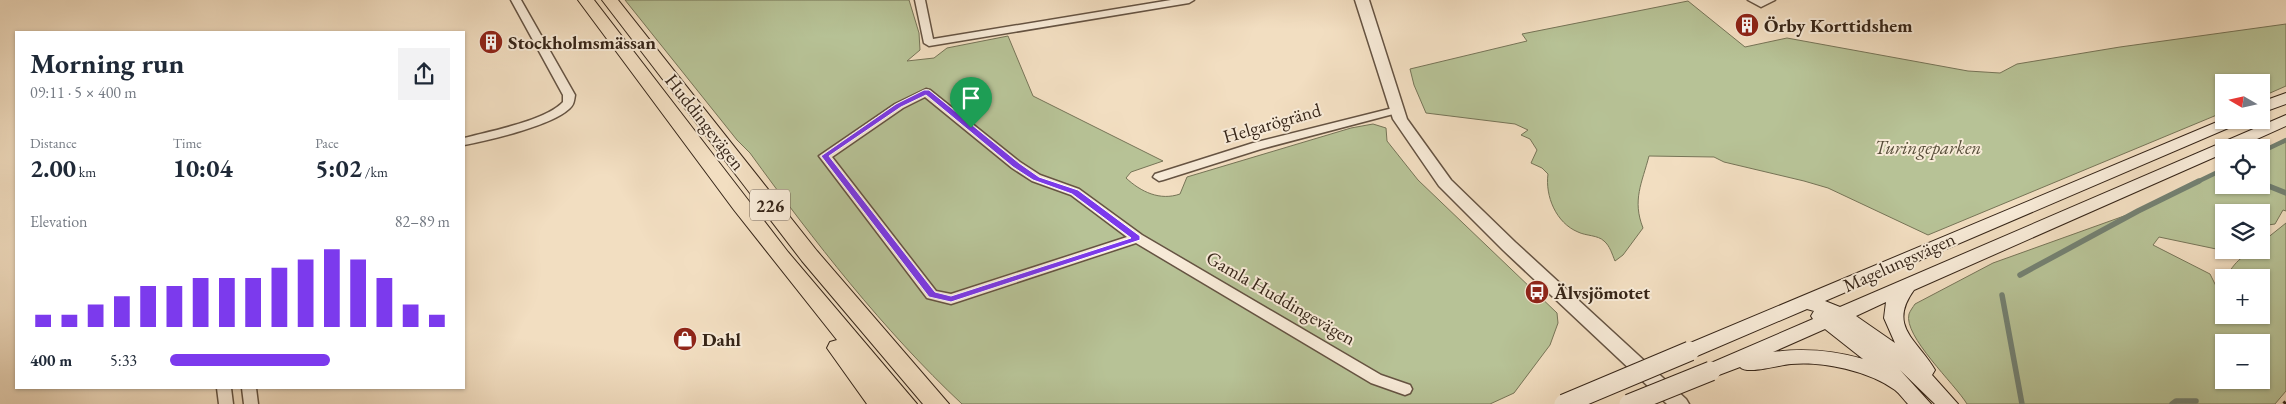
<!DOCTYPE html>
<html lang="en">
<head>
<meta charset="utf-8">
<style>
	:root { --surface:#fff; --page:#f2f2f3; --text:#1f2937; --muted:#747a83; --accent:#7c3aed }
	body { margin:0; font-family:"EB Garamond",serif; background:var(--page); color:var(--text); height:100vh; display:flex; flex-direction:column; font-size:19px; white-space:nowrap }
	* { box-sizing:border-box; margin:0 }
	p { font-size:16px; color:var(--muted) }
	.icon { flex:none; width:28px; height:28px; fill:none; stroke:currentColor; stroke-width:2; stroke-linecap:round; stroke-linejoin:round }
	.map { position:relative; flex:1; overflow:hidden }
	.details { position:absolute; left:15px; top:31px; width:450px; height:358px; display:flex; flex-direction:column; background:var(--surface); border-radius:0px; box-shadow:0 1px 4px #0004 }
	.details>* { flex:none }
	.needle { width:32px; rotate:279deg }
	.tools { position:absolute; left:2215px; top:74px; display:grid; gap:10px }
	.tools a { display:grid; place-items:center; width:55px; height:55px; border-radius:0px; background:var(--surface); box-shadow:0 1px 4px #0004; font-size:25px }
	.pin { position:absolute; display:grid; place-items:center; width:42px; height:42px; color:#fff; margin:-51px -21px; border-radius:50% 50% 50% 0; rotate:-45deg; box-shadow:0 0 5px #0007 }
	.pin .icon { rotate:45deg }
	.round { display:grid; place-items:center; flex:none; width:52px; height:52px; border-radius:0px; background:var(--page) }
	.headline { display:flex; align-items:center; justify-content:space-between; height:85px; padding:0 15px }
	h1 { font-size:28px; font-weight:700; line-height:38px }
	.stats { display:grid; grid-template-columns:repeat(3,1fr); gap:8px; height:85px; padding:5px 15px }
	.stats div { display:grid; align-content:center }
	.stats b { font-size:25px; font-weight:700 }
	.stats small { font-size:14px; font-weight:400 }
	.stats p { font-size:14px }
	.chart { height:140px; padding:10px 15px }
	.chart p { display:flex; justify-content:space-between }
	.chart svg { width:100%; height:90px; margin-top:5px; stroke:var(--accent); stroke-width:6 }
	ul { padding:0 15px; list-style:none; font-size:16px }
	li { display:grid; grid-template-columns:80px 60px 1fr; align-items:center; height:38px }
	li i { height:12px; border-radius:6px; background:var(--accent) }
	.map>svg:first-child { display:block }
	.green { fill:#b7c296; stroke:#767457; fill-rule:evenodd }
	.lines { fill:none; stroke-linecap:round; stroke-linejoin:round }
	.stream-far1 { stroke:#738071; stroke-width:4.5 }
	.stream { stroke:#738071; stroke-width:5.5 }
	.minor-casing { stroke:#655342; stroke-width:3 }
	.tertiary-casing { stroke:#655342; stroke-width:3 }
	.secondary-casing { stroke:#362518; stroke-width:2 }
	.primary-casing { stroke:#362518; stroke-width:2 }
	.minor { fill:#f7ead7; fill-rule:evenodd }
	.tertiary { fill:#f7ead7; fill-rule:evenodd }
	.secondary { fill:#f7ead7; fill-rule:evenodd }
	.primary { fill:#f2dec1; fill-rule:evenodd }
	.rail { stroke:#362518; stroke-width:4.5; stroke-dasharray:9 9; stroke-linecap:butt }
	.secondary-bridge-casing { stroke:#362518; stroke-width:21; stroke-linecap:butt }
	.secondary-bridge { stroke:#f7ead7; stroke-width:19 }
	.route { fill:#7c3aed; stroke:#fff; fill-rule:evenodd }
	.labels { text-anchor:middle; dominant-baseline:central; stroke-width:4; stroke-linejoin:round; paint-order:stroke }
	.shield { fill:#f7ead7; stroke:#706051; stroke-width:1 }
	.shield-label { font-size:18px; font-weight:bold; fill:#362518 }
	.poi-label { font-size:19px; font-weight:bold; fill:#362518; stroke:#f7ead7; text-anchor:start }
	.street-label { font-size:19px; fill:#362518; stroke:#f7ead7 }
	.park-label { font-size:19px; font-style:italic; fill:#564c38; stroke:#f7ead7 }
</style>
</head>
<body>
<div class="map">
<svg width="2286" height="404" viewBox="0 0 2286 404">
	<rect width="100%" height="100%" fill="#f2dec1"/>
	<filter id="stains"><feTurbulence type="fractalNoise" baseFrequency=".004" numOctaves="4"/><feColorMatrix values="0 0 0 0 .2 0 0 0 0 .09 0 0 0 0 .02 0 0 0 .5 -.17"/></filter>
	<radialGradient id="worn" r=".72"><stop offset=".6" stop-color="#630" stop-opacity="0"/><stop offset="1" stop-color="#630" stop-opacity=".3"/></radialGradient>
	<g class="green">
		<path d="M625,0H909L919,33L920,50L907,61L934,58L947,48L1008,36L1033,96L1163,161L1131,172L1126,178C1141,192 1160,201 1180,194L1187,177L1351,128L1373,124L1386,128L1387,141L1418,180L1557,313L1558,323L1550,345L1514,393L1490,404H962C883,330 814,241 750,153L737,140Z"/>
		<path d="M1688,1L1745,47L1787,38L1968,71L2000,73L2017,64L2120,47L2286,24V86L2261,97V82H2224V112L1928,235L1828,188L1804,181L1724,162L1714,157L1649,156C1642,183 1632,200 1643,228L1623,255L1615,261C1612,254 1610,246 1604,241C1598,235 1586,236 1578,232C1556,223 1545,196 1548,174L1542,168L1531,163L1537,150L1530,139L1521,135L1528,130L1515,124L1426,113L1414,85L1410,69L1527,41L1522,34Z"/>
		<path d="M2286,142V211L2283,210L2275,224L2261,226V212H2224V250H2242L2240,254L2159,237L2153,245L2210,274L2220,294L2224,285V315H2261V278L2227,277C2232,264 2247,250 2261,250V243L2286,223V391L2275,404H1967C1955,384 1903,336 1909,314C1910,311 1913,307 1915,304L1993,263L2138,211L2224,169V185H2261V152ZM2261,342V380H2224V342Z"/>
	</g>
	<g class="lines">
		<g class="stream-far1">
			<path d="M2261,152L2286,140"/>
			<path d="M2197,182L2224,169"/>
		</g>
		<g class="stream">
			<path d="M2261,183L2286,193"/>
			<path d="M2020,275L2138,211L2199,181"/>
			<path d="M2002,295L2022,404"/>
			<path d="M2172,404L2176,401H2196"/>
		</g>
		<g class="minor-casing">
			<g id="minor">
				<path d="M511,0H521L575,95C574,101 574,105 569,109C551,126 489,140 464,145V138C490,131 545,121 563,102V95Z"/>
				<path d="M915,0H925L933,39L1171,0H1194L1189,3L929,46L924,43Z"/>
				<path d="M1748,0H1775L1761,7Z"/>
				<path d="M926,89L930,90L1020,162L1040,175L1079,189L1142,235L1381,375L1410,385L1412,389L1410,393L1405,395L1371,383L1136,243L951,304L927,298L819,156L895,104ZM925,97L1012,168L1032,181L1071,195L1127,237L951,294L936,291L832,157L903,108Z"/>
				<path d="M1397,107L1401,108L1403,110L1401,112L1261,149L1163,180L1159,181L1153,177L1155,174L1253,143Z"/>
				<path d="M217,388H231L233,404H219Z"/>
				<path d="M242,388H256L258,404H244Z"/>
			</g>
		</g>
		<g class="tertiary-casing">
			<path id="tertiary" d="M1355,0H1369L1407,119L1451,180L1515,242L1686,399L1689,404H1667L1503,250L1439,186L1393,119Z"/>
		</g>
		<g class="secondary-casing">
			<g id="secondary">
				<path d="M2286,93V104L2261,113V102Z"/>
				<path d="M2286,115V126L2237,148H2224V153L1914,290C1887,327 1918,340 1935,370L1932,375L1958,404H1935L1900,370L1931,404H1908C1904,400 1900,394 1895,390C1869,371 1823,361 1791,364C1779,365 1747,375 1740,367L1711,378L1704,376L1701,371L1704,366L1813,319L1811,316L1814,311L1807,309L1697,356L1690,358L1683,356L1680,351L1683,346L2224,119L2242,120L2240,123L1825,301L1840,307ZM1886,302L1884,318L1895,343L1856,316ZM1825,329L1863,359C1832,350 1805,348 1773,352Z"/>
			</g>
		</g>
		<g class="primary-casing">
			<g id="primary">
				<path d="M578,0H594L788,252L917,404H867L827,348L830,342L837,340L734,210Z"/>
				<path d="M602,0H618L817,251L949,404H923L802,261Z"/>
			</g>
		</g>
		<use href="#minor" class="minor"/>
		<use href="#tertiary" class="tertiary"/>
		<use href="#secondary" class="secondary"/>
		<use href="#primary" class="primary"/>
		<path class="rail" d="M2284,404L2286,402"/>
		<g class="secondary-bridge-casing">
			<g id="secondary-bridge">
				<path d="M1564,404L1690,351"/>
				<path d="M1629,404L1711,371"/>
			</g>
		</g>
		<use href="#secondary-bridge" class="secondary-bridge"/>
	</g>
	<path class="route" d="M924,90H929L1019,163L1039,177L1078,190L1140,236V240L951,302L929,297L821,156L896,104ZM926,95L1013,167L1033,180L1072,194L1131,238L951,296L935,292L829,156L901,107Z"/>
	<defs>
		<g id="building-disc" transform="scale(1.25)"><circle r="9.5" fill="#8f2418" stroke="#f7ead7"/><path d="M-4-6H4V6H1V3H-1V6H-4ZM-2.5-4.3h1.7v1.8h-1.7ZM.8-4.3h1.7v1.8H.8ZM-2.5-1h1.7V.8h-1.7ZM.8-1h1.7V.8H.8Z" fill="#fff"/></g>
		<g id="bus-disc" transform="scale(1.25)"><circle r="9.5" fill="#8f2418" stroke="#f7ead7"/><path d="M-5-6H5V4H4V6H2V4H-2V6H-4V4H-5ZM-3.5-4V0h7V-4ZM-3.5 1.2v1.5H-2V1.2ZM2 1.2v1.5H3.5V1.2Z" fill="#fff"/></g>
		<g id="shop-disc" transform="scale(1.25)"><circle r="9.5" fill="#8f2418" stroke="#f7ead7"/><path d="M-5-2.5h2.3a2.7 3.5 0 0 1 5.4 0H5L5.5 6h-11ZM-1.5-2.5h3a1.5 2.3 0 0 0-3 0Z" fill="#fff"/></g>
	</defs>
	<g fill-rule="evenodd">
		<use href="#building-disc" x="1747" y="25"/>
		<use href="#building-disc" x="491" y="42"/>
		<use href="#bus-disc" x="1537" y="292"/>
		<use href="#shop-disc" x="685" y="339"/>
	</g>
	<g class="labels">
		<rect class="shield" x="750" y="189.5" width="40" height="31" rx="4"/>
		<g class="shield-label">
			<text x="770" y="205">226</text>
		</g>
		<g class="poi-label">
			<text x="1764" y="25">Örby Korttidshem</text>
			<text x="508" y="42">Stockholmsmässan</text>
			<text x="1554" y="292">Älvsjömotet</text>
			<text x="702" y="339">Dahl</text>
		</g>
		<g class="street-label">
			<text transform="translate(705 122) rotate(52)">Huddingevägen</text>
			<text transform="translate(1272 123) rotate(-16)">Helgarögränd</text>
			<text transform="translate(1899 262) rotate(-24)">Magelungsvägen</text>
			<text transform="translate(1281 298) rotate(30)">Gamla Huddingevägen</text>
		</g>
		<g class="park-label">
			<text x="1928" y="147">Turingeparken</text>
		</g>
	</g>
	<rect width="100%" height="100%" filter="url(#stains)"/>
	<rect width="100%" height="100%" fill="url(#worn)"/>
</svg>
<div class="tools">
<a><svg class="needle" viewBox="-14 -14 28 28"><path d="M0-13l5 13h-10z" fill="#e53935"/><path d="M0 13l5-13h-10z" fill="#747a83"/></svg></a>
<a><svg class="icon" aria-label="locate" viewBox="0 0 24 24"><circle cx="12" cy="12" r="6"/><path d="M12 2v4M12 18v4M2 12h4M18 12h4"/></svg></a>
<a><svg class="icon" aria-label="layers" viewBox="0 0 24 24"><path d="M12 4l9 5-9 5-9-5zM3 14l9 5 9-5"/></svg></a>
<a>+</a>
<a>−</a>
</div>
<div class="pin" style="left:971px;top:128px;background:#1e9e55"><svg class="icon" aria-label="arrive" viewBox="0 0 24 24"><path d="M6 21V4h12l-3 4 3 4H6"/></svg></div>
<section class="details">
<div class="headline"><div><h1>Morning run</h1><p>09:11 · 5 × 400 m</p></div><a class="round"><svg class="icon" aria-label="share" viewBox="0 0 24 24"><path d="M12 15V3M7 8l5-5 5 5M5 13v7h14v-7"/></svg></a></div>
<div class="stats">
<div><p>Distance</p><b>2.00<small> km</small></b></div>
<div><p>Time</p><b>10:04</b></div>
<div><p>Pace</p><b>5:02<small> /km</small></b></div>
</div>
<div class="chart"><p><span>Elevation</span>82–89 m</p>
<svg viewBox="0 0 160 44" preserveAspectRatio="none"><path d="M5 44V38M15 44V38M25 44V33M35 44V29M45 44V24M55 44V24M65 44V20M75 44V20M85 44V20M95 44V15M105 44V11M115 44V6M125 44V11M135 44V20M145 44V33M155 44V38"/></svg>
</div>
<ul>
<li><b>400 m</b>5:33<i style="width:57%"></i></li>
</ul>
</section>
</div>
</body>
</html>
